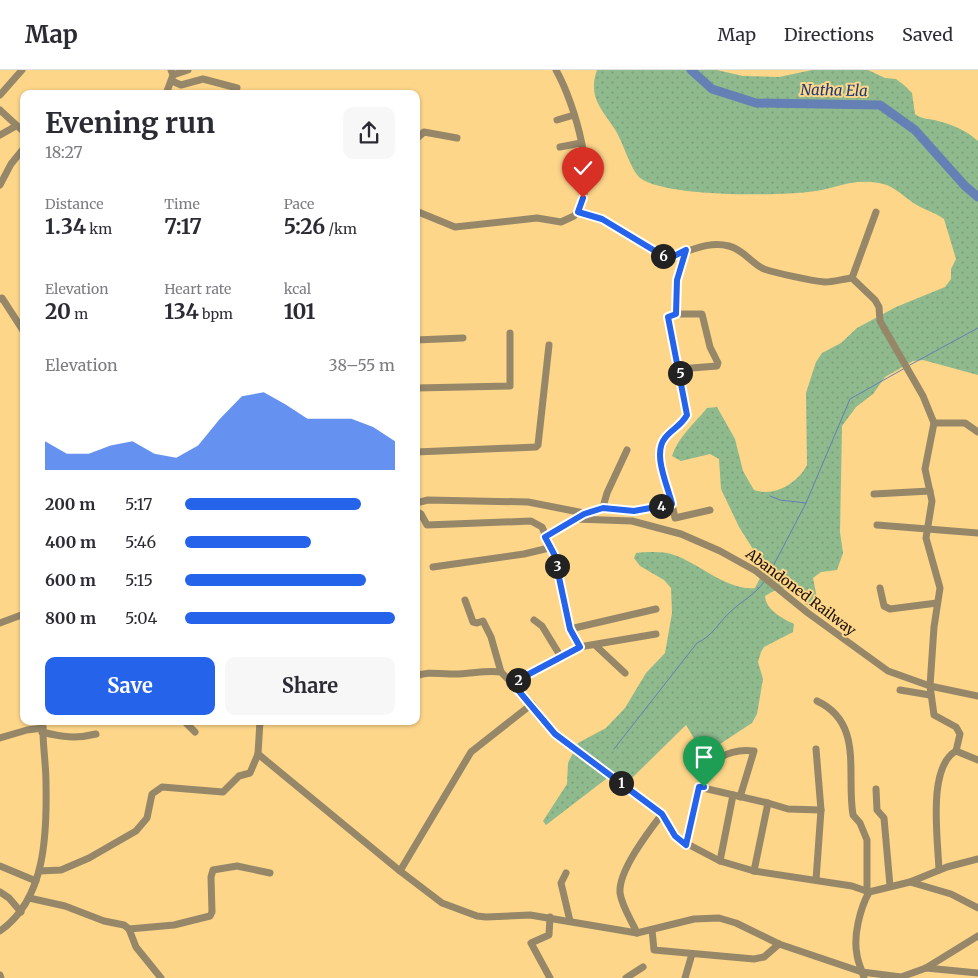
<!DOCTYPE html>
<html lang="en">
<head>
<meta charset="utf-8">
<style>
	:root { --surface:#fff; --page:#f7f7f7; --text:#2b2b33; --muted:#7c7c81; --line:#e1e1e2; --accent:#2563eb }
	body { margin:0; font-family:Merriweather,serif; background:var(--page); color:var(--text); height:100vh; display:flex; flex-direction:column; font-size:19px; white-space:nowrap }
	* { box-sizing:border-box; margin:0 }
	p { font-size:16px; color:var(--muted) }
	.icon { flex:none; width:28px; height:28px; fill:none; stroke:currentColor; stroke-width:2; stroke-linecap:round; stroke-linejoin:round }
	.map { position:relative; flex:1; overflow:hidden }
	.details { position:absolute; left:20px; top:20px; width:400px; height:635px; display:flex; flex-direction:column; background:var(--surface); border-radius:10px; box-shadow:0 1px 4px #0004 }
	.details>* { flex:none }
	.pin { position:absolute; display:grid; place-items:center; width:42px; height:42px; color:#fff; margin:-51px -21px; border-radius:50% 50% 50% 0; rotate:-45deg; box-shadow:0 0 5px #0007 }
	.pin .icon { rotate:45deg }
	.km { position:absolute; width:25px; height:25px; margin:-12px; border-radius:50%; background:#222; color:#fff; font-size:14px; line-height:25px; text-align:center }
	.round { display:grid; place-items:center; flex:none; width:52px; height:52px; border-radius:10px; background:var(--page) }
	.headline { display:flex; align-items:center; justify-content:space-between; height:85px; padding:0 25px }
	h1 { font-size:28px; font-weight:700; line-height:38px }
	.stats { display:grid; grid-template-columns:repeat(3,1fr); gap:8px; height:85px; padding:5px 25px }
	.stats div { display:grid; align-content:center }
	.stats b { font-size:21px; font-weight:700 }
	.stats small { font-size:14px; font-weight:400 }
	.stats p { font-size:14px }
	.chart { height:140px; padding:10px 25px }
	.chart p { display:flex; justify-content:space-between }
	.chart svg { width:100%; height:90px; margin-top:5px; fill:var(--accent); opacity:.7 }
	.primary-button { display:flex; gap:10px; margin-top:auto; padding:10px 25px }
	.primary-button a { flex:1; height:58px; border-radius:10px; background:var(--accent); color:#fff; font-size:20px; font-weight:700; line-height:58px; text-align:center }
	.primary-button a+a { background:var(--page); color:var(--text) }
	ul { padding:0 25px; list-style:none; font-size:16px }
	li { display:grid; grid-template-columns:80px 60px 1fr; align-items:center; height:38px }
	li i { height:12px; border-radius:6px; background:var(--accent) }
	header { display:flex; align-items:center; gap:30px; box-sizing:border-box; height:70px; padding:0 25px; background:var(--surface); border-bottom:1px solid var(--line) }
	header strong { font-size:24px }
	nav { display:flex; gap:28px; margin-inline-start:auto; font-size:18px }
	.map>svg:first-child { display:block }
	.grass { fill:url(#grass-dots) }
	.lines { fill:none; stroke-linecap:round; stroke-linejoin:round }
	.stream { stroke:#6580b4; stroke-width:1 }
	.river { stroke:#6580b4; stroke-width:9 }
	.minor { stroke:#968769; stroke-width:7 }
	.route-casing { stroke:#fff; stroke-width:10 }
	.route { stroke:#2563eb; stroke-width:6 }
	.labels { text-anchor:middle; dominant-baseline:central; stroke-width:4; stroke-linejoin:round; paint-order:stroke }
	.street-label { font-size:14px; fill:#1b1000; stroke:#fdd68a }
	.water-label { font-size:15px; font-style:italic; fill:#1a3878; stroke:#fdd68a }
</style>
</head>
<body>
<header>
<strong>Map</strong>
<nav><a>Map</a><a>Directions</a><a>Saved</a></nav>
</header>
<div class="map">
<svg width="978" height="908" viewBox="0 0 978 908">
	<defs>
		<pattern id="grass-dots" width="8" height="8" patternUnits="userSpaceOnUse" patternTransform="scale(1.25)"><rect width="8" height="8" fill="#8fba8d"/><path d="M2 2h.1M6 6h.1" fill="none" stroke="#7b9f78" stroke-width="1.8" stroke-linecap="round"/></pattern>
	</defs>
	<rect width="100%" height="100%" fill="#fdd68a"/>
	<path class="grass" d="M597,0H717L743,6L779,7L812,0H868L885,8L896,9L904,15L912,23L915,44C923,50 928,48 938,51C953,55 966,60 978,71V305L923,290L913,291L885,307L873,324L856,337L842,356L840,462L843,483L837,500L821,502L813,508L819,539L815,540L810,538C789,519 791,510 765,526C766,540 782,548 794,554L793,562L764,577L761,582L758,592L763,609L757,644L752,653L720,674L710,677L696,672L686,655L632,708L623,710L606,709L546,755L543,751L567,714L568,693L578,673L606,658L625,638L646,603L665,583L672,543L671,518L664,510L640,496L634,488L636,483C648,482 663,481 674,485C699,493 727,521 755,518L765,498L739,457L721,419L719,389L710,384L681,391L672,386C678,367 694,354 707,338L717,337L735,369L743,401L754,420C774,427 797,414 807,395L806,323L816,292L822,283L841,273L857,258L896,237L945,217L951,209V199L956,189L944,149C933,141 918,138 908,129C899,122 891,115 879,113C850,108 834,120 808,122C775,126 665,127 640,108C630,99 623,71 614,58C600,37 588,26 597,0Z"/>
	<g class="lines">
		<g class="stream">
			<path d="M908,296L978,258"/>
			<path d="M770,426L780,430L806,433"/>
			<path d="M768,506L806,433L850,329L905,298"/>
			<path d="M614,679L697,573C712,566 717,555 729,543C740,532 755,525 764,512"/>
		</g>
		<path class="river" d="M691,0L712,19L756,33L880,35L915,60L965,116L978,127"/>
		<g class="minor">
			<path d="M173,5L188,0"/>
			<path d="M172,11L181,15L203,9L237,18"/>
			<path d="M166,24L173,5L171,0"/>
			<path d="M0,25L22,0"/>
			<path d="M0,40L24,62"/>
			<path d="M557,50L574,45"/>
			<path d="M0,65L16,56"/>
			<path d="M416,69L424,62L457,68"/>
			<path d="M560,77L581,73"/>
			<path d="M0,115L11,94L24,78"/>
			<path d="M416,141L455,157L537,148L561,152L574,146C601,116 574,32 556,0"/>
			<path d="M578,142L602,149L665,187C687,184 705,170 729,176C744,180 751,193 764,199C776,203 812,211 825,212C833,212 843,209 852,208L875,230L879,237L880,251L923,326L934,353L925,399L932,431L926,468L940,518L934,557L930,616L934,645L956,657L960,664L956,681C927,697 938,770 939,800"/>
			<path d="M852,208L876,142"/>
			<path d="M0,229L2,228L24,262"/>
			<path d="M676,244H702L710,277L718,293L717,296L679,299"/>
			<path d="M416,270L463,268"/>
			<path d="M416,318L510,316V263"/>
			<path d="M934,353H965L978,362"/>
			<path d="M416,382L536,377L538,375L549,275"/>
			<path d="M874,424L930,421"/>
			<path d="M416,433L428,430L528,432L584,443L603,437L634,441L672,434C668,416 652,384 665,368C672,359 681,356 687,345L668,247L676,244L677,210L686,180"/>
			<path d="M672,434L675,448L710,440"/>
			<path d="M603,437L607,423L627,380"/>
			<path d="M416,441L421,444L427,455L531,451L542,457L554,485L570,559L579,577L512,613"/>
			<path d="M575,449L632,451L681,464L720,481L756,501L808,543L888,601L930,616L978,626"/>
			<path d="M877,455L978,463"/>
			<path d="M545,467L579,446"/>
			<path d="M433,497L524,484L549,478"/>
			<path d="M880,518L884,536L890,539L937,533"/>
			<path d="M465,530L473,552L477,553L483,551L491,567L501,602"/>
			<path d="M534,550L542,556L561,587"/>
			<path d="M0,553L24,544"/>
			<path d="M570,559L656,539"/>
			<path d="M595,575L625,603"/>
			<path d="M579,577L656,564"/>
			<path d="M416,606C429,601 437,604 450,604C468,605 481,600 501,602L532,634L555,664L662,744L678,769L720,791L754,801L852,816L869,822"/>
			<path d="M900,620L930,625"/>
			<path d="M817,631C864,653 846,703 853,745L860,753L867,770V821"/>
			<path d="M184,651L195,662"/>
			<path d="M42,662C62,667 76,669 96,664"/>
			<path d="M0,668L27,660L43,658"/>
			<path d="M816,679L821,740L816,810"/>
			<path d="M956,681L978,690"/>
			<path d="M258,684L400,801L442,833L477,846L486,847L530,845L637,863L694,849L719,848L736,853L779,874L862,902L901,907L926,898L978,866"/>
			<path d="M704,717C706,690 729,678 754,681L740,727"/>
			<path d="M876,719L877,740L884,748L890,816"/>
			<path d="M768,733L788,739L821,740"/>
			<path d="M686,775L699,717L768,733L754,801"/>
			<path d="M720,791L733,725"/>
			<path d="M0,796L36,811"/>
			<path d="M40,801L61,800L89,788L136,761L147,748L152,724L162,717L223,722L239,706L250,703L258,684L260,651"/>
			<path d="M400,801L471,682L532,634"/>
			<path d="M566,803L561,813L570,851"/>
			<path d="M910,812L951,824L978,838"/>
			<path d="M0,822L9,828L21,842"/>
			<path d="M869,822L910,812L947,797L978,789"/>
			<path d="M29,828L65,836L104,851L124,855L129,859L136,877L161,908"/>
			<path d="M129,859L174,855L210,846L212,842L211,807L213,800L237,796L270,803"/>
			<path d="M652,860L654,880L754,889L764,887L779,874"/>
			<path d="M0,861C46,829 47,763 46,713C46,692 42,672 43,651"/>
			<path d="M637,863C632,851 622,837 620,823C618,801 649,761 662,744"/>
			<path d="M926,898L978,903"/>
			<path d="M0,905L1,908"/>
			<path d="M550,908L531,873L549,865L550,847"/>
			<path d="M626,908L643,897"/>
			<path d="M685,908L692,884"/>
			<path d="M864,908C862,900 858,893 857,885C853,866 860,839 869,822"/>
		</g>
	</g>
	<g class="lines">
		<g class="route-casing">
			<path id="route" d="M583,128L578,142L602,149L665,187L674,186L686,180L677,210L676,244L668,247L687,345C681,356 672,359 665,368C652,384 668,416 672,434L634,441L603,438L584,444L545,467L554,484L570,559L580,577L512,613L555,664L662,744L675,766L686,775L699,717H704"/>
		</g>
		<use href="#route" class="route"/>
	</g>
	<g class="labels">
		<g class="street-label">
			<text transform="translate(801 522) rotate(37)">Abandoned Railway</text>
		</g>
		<g class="water-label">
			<text transform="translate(834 20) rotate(1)">Natha Ela</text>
		</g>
	</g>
</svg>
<div class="pin" style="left:704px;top:717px;background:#1e9e55"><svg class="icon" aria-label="arrive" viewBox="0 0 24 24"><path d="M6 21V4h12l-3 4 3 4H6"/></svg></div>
<div class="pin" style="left:583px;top:128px;background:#d93025"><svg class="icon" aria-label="check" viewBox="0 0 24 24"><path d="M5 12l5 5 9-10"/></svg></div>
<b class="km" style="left:621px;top:713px">1</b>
<b class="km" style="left:518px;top:610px">2</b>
<b class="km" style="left:557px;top:496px">3</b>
<b class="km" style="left:661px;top:436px">4</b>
<b class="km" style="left:680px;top:303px">5</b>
<b class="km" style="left:663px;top:186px">6</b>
<section class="details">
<div class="headline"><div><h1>Evening run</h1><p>18:27</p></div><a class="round"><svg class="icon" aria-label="share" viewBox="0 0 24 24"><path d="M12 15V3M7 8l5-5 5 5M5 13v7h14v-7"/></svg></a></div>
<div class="stats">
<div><p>Distance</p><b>1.34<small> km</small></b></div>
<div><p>Time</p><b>7:17</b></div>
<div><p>Pace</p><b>5:26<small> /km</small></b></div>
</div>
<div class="stats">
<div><p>Elevation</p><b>20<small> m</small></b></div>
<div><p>Heart rate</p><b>134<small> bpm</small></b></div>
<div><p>kcal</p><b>101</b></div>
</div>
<div class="chart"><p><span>Elevation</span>38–55 m</p>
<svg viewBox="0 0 160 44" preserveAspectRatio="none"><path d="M0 44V30L10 36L20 36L30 32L40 30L50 36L60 38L70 32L80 19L90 8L100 6L110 12L120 19L130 19L140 19L150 23L160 30V44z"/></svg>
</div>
<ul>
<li><b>200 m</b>5:17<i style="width:84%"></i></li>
<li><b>400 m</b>5:46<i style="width:60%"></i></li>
<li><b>600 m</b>5:15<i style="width:86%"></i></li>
<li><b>800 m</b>5:04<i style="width:100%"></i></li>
</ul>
<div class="primary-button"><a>Save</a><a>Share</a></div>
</section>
</div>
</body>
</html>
